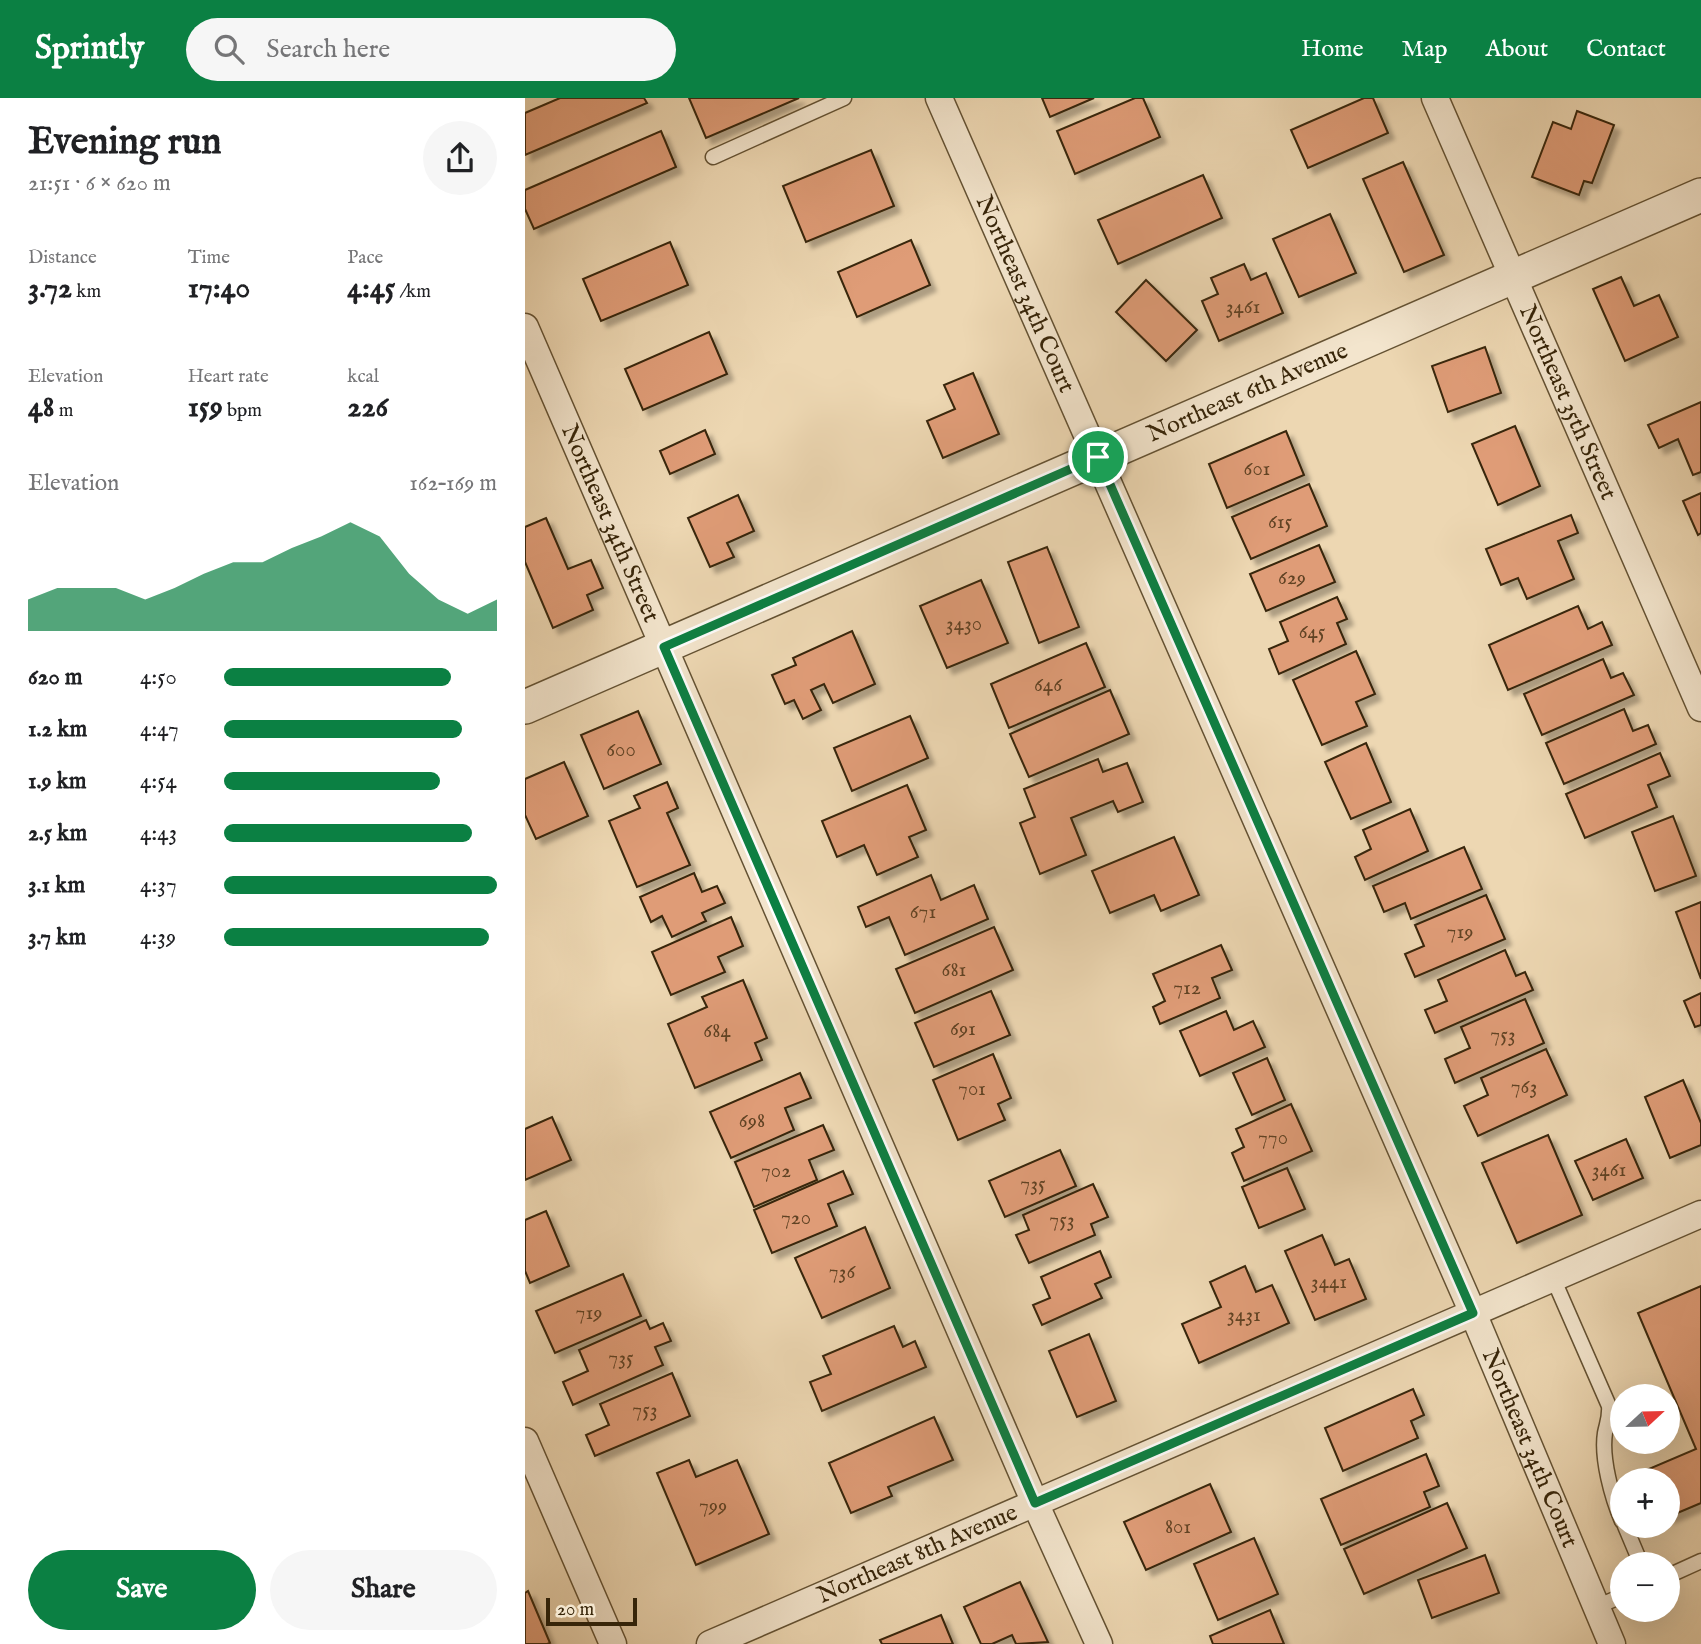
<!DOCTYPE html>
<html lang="en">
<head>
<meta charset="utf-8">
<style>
	:root { --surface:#fff; --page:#f6f6f6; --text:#202124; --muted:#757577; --accent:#0b8043 }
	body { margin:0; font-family:"IM FELL English",serif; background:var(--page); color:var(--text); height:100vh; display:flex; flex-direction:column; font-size:26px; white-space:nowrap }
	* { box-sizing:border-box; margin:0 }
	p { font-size:23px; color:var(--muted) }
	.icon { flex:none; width:38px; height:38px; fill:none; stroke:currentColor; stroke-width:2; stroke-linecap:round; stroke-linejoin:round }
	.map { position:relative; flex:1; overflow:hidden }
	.side { display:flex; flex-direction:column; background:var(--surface); width:525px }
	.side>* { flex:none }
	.needle { width:46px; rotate:68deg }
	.fabs { position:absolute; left:1085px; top:1286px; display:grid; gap:14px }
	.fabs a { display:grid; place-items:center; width:70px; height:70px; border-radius:50%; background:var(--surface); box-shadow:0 7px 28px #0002; font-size:35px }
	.scale { position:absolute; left:21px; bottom:18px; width:91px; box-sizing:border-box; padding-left:7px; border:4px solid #372509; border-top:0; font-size:19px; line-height:24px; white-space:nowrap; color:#372509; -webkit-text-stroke:5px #f3e5cd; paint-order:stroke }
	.pin { position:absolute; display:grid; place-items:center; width:60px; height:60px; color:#fff; margin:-30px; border:4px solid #fff; border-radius:50%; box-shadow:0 2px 7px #0007 }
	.round { display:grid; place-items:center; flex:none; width:74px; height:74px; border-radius:37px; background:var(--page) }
	.headline { display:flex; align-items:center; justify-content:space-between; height:119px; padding:0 28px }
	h1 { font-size:38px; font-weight:700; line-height:52px }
	.figures { display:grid; grid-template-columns:repeat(3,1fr); gap:10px; height:119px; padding:7px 28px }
	.figures div { display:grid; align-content:center }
	.figures b { font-size:30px; font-weight:700 }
	.figures small { font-size:19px; font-weight:400 }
	.figures p { font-size:19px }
	.chart { height:196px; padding:14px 28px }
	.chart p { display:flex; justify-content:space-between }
	.chart svg { width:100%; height:126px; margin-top:7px; fill:var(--accent); opacity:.7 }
	.action { display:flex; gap:14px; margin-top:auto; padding:14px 28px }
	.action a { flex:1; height:80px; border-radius:42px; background:var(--accent); color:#fff; font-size:28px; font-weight:700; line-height:80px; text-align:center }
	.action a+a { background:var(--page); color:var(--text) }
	ul { padding:0 28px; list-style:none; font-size:23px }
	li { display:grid; grid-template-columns:112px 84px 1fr; align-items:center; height:52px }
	li i { height:18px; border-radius:9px; background:var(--accent) }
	header { display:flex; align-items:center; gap:42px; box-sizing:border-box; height:98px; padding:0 35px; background:var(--accent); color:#fff }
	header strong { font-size:33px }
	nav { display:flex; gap:38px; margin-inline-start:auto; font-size:24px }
	.search { width:490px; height:63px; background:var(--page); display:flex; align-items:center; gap:18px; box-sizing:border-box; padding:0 24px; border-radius:38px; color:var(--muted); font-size:26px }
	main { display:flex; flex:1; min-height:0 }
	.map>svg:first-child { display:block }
	.building { fill:#df9c77; stroke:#372509; stroke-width:2; filter:url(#shadow) }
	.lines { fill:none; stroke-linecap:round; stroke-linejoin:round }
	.service-casing { stroke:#645233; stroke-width:17 }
	.minor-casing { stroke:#645233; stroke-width:29 }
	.tertiary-casing { stroke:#645233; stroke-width:36 }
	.service { stroke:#f3e5cd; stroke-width:14 }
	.minor { stroke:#f3e5cd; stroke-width:26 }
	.tertiary { stroke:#f3e5cd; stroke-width:33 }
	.route-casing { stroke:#fff; stroke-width:14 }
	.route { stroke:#0b8043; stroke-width:9 }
	.labels { text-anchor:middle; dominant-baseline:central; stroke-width:5; stroke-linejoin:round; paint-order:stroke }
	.number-label { font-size:21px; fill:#614324 }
	.street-label { font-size:24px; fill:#372509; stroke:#f3e5cd }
</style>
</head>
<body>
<header>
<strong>Sprintly</strong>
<div class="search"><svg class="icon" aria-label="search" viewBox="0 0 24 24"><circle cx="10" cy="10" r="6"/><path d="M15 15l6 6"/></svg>Search here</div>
<nav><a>Home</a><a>Map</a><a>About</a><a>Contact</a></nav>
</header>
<main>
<section class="side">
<div class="headline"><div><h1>Evening run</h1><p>21:51 · 6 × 620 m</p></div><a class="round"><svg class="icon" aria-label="share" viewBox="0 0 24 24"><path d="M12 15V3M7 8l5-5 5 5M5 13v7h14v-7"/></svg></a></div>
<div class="figures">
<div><p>Distance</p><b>3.72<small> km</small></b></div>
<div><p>Time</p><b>17:40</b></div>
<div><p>Pace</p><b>4:45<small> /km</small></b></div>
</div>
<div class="figures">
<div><p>Elevation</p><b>48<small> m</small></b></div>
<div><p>Heart rate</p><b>159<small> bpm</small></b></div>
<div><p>kcal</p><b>226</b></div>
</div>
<div class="chart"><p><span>Elevation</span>162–169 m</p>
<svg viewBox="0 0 160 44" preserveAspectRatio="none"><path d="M0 44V33L10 29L20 29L30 29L40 33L50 29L60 24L70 20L80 20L90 15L100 11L110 6L120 11L130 24L140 33L150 38L160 33V44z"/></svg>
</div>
<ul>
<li><b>620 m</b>4:50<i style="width:83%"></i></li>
<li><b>1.2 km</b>4:47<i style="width:87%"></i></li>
<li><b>1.9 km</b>4:54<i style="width:79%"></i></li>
<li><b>2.5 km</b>4:43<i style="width:91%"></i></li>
<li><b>3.1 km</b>4:37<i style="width:100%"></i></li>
<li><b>3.7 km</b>4:39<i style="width:97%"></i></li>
</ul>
<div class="action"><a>Save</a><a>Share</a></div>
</section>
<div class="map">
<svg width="1176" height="1546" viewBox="0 0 1176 1546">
	<defs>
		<filter id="shadow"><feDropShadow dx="6" dy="6" stdDeviation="2" flood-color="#0004"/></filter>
	</defs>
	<rect width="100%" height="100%" fill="#edd7b2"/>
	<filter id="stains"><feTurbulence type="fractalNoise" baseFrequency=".00286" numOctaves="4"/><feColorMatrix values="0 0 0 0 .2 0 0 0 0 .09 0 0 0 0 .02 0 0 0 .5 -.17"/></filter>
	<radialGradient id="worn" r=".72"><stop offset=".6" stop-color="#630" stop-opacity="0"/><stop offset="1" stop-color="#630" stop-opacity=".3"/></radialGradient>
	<g class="building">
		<path d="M35,0H119L122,5L0,57V15Z"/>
		<path d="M164,0H274L181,40Z"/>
		<path d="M517,0H569L525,19Z"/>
		<path d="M610,0H618L635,39L550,76L532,33Z"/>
		<path d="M839,0H848L863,35L783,70L766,32Z"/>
		<path d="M1052,13L1089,27L1067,85L1059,83L1054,97L1007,79L1028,24L1046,31Z"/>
		<path d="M136,33L151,69L9,131L0,111V92Z"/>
		<path d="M346,52L369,108L281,144L258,88Z"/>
		<path d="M878,64L919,157L879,174L838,81Z"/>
		<path d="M678,77L697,120L593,166L573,122Z"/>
		<path d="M805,116L831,175L774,199L748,141Z"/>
		<path d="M386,142L405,187L332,219L313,174Z"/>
		<path d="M145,144L163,187L76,223L58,181Z"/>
		<path d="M719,166L726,182L741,175L758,215L694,243L677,203L693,196L686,180Z"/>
		<path d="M1096,179L1109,208L1134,197L1153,239L1100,263L1068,191Z"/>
		<path d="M621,182L672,232L641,263L591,214Z"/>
		<path d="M184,234L202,276L118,312L100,271Z"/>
		<path d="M960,249L976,295L923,314L907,268Z"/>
		<path d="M448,275L474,336L418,360L402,323L430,311L419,287Z"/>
		<path d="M1176,304V374L1168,377L1153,341L1134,350L1123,327Z"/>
		<path d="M990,328L1015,388L973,407L947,346Z"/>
		<path d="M180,332L190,356L145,376L135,353Z"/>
		<path d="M761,333L779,377L702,410L684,366Z"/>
		<path d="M784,386L802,428L726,461L707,419Z"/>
		<path d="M1176,395V435L1173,437L1158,403Z"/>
		<path d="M213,397L229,433L202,445L209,459L185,469L163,420Z"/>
		<path d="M1046,417L1053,435L1033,443L1049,481L1002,501L993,480L976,487L961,451Z"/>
		<path d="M21,420L43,471L66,462L78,490L62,497L68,512L28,530L0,464V429Z"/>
		<path d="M794,447L810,484L741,513L725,476Z"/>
		<path d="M522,449L554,529L514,545L483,464Z"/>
		<path d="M456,482L483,545L422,570L395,508Z"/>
		<path d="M812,499L822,521L812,525L821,546L754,576L744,551L763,543L755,524Z"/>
		<path d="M1053,508L1063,531L1077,524L1087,547L983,592L964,547Z"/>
		<path d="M327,533L350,586L308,605L299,586L286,592L296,612L278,621L269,602L260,606L247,577L271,567L268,560Z"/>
		<path d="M561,545L580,589L484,630L466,586Z"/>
		<path d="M831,553L850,596L831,604L842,628L797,647L768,582Z"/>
		<path d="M1078,561L1086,580L1098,575L1109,597L1017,637L999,596Z"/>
		<path d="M585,592L604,636L504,679L485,636Z"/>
		<path d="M1099,611L1108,633L1123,627L1131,646L1039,686L1021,645Z"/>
		<path d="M113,613L136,666L79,691L56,637Z"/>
		<path d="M385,618L403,660L327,693L309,650Z"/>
		<path d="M841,645L866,704L826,721L800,664Z"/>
		<path d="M1135,655L1145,678L1123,687L1132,709L1060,740L1041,696Z"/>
		<path d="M573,661L578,674L602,665L618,704L593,714L588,703L546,720L561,757L515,776L495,725L510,719L499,691Z"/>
		<path d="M39,664L63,718L11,741L0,717V681Z"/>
		<path d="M142,684L153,710L142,715L165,767L112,789L84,723L115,710L109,698Z"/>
		<path d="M382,687L401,732L384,739L393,759L352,777L339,747L312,759L297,723Z"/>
		<path d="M885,711L903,753L840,782L830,759L846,751L838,732Z"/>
		<path d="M1148,718L1171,778L1130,793L1107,734Z"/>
		<path d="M649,739L674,797L636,813L629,797L585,815L567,773Z"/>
		<path d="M939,749L957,791L886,821L880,805L859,814L848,788Z"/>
		<path d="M169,775L177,794L192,788L200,805L177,815L181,823L147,839L137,818L126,824L115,799Z"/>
		<path d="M406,777L416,802L449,787L463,821L380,857L364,819L341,829L333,809Z"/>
		<path d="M961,797L980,841L890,879L880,856L899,848L890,827Z"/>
		<path d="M1176,804V881L1151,814Z"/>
		<path d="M206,819L218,848L193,859L200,874L146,897L127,854Z"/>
		<path d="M469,829L488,872L390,915L371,871Z"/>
		<path d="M696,847L707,872L687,880L695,900L635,926L628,909L640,903L628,876Z"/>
		<path d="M980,852L991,878L1000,874L1008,892L910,935L900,912L922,903L913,882Z"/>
		<path d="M218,882L242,940L230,945L237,962L170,990L143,926L182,909L177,899Z"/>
		<path d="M466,893L485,937L409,969L390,925Z"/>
		<path d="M1176,895V927L1170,929L1159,903Z"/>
		<path d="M1000,901L1019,945L930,985L920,961L945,950L936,929Z"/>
		<path d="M701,913L709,932L728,923L740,949L675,978L655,933Z"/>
		<path d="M1021,951L1042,997L953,1038L939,1008L963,997L956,980Z"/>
		<path d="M468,956L486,1000L473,1006L480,1022L433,1042L408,982Z"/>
		<path d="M742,960L760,1002L727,1017L708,975Z"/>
		<path d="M275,975L286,1000L260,1010L269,1032L206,1060L185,1014Z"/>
		<path d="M1158,982L1176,1025V1047L1145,1060L1120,999Z"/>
		<path d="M766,1006L787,1053L719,1083L707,1055L719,1049L711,1031Z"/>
		<path d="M27,1019L46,1062L0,1082V1031Z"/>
		<path d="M298,1027L309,1052L284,1062L292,1082L229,1109L210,1064Z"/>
		<path d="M1023,1037L1057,1117L992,1145L957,1065Z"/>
		<path d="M1101,1041L1118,1080L1068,1102L1050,1063Z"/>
		<path d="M535,1052L551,1088L480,1119L464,1083Z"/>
		<path d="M762,1070L780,1111L734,1130L717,1089Z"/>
		<path d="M318,1073L328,1096L303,1106L312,1128L247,1155L229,1112Z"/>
		<path d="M568,1086L583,1119L566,1126L570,1137L504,1165L491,1137L504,1132L498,1117Z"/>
		<path d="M21,1113L44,1168L5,1185L0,1173V1122Z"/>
		<path d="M340,1129L365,1190L297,1220L270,1160Z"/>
		<path d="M797,1137L810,1167L824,1161L841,1201L790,1222L760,1153Z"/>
		<path d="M575,1153L586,1179L570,1186L577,1200L517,1227L508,1207L525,1200L516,1179Z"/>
		<path d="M720,1168L731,1194L747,1187L764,1225L674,1265L657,1226L696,1209L685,1184Z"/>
		<path d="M98,1176L116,1218L30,1255L11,1213Z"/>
		<path d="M1176,1188V1405L1143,1419V1382H1106L1105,1379L1171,1351L1113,1215Z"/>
		<path d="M121,1222L125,1231L138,1225L146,1243L130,1249L138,1267L48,1307L38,1284L63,1273L54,1252Z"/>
		<path d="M369,1228L378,1249L390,1243L401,1269L297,1313L285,1284L306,1276L298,1258Z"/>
		<path d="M564,1236L591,1303L552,1319L524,1253Z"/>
		<path d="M147,1275L165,1318L70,1358L61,1337L84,1327L75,1306Z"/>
		<path d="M888,1291L899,1317L886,1323L893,1340L818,1373L800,1330Z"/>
		<path d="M409,1319L428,1362L363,1389L367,1398L326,1415L304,1365Z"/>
		<path d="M901,1356L914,1388L899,1394L905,1409L816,1447L796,1401Z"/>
		<path d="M164,1362L171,1379L212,1362L244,1436L171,1467L132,1375Z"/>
		<path d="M685,1386L706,1434L621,1472L599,1424Z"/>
		<path d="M922,1405L942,1450L839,1496L819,1451Z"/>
		<path d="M729,1440L753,1496L693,1522L669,1466Z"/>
		<path d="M960,1457L974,1495L907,1520L893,1482Z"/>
		<path d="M495,1484L523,1544L491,1546L487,1537L467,1546H456L439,1509Z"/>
		<path d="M3,1493L25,1545L22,1546H0V1495Z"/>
		<path d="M745,1512L759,1546H688L685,1538Z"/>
		<path d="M416,1517L428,1546H357L355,1542Z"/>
	</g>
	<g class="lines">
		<g class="service-casing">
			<g id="service">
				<path d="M188,59L319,0"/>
				<path d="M1028,1180L1084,1308C1085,1319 1082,1325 1080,1335C1076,1360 1087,1400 1097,1423"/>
				<path d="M1100,1428L1116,1466"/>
				<path d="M1143,1478L1176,1463"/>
				<path d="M1071,1509L1097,1498"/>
			</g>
		</g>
		<g class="minor-casing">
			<g id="minor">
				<path id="s1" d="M414,0L948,1215L1087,1546"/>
				<path id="s2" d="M910,0L1176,610"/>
				<path id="s3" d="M0,229L510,1405L574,1546"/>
				<path d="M0,1343L88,1546"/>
				<path id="s4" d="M185,1546L1176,1116"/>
			</g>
		</g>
		<g class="tertiary-casing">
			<g id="tertiary">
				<path id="s5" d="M0,609L1176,97"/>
			</g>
		</g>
		<use href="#service" class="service"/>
		<use href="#minor" class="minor"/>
		<use href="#tertiary" class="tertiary"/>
	</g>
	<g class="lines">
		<g class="route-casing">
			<path id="route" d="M573,359L948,1215L510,1405L139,549Z"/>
		</g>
		<use href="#route" class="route"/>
	</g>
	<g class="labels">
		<g class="number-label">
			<text x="718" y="209">3461</text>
			<text x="732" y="371">601</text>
			<text x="755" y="424">615</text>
			<text x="767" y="480">629</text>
			<text x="439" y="526">3430</text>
			<text x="787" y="534">645</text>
			<text x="523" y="587">646</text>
			<text x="96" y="652">600</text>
			<text x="398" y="814">671</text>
			<text x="935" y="834">719</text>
			<text x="429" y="872">681</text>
			<text x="662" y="890">712</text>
			<text x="438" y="931">691</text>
			<text x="192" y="933">684</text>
			<text x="978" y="937">753</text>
			<text x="999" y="989">763</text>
			<text x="447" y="991">701</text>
			<text x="227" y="1023">698</text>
			<text x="748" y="1040">770</text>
			<text x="1084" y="1072">3461</text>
			<text x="251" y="1073">702</text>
			<text x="508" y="1086">735</text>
			<text x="271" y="1120">720</text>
			<text x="537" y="1122">753</text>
			<text x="317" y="1174">736</text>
			<text x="804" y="1184">3441</text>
			<text x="64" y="1215">719</text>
			<text x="719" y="1217">3431</text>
			<text x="96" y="1260">735</text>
			<text x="120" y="1312">753</text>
			<text x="188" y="1408">799</text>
			<text x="653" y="1429">801</text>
		</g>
		<g class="street-label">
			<text stroke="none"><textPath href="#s1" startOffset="214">Northeast 34th Court</textPath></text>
			<text stroke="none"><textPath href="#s5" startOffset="788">Northeast 6th Avenue</textPath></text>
			<text stroke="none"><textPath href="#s2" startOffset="332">Northeast 35th Street</textPath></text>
			<text stroke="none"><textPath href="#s3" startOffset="214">Northeast 34th Street</textPath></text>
			<text stroke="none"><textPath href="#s1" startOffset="1474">Northeast 34th Court</textPath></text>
			<text stroke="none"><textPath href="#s4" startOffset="226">Northeast 8th Avenue</textPath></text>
		</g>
	</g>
	<rect width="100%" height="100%" filter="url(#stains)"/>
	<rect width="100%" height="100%" fill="url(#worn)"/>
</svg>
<div class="fabs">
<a><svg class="needle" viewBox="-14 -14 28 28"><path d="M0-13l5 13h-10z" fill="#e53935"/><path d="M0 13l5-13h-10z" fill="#757577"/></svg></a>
<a>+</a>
<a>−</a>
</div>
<div class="scale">20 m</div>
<div class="pin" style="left:573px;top:359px;background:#1e9e55"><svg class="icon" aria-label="arrive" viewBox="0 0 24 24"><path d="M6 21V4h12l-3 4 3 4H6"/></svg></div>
</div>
</main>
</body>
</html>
